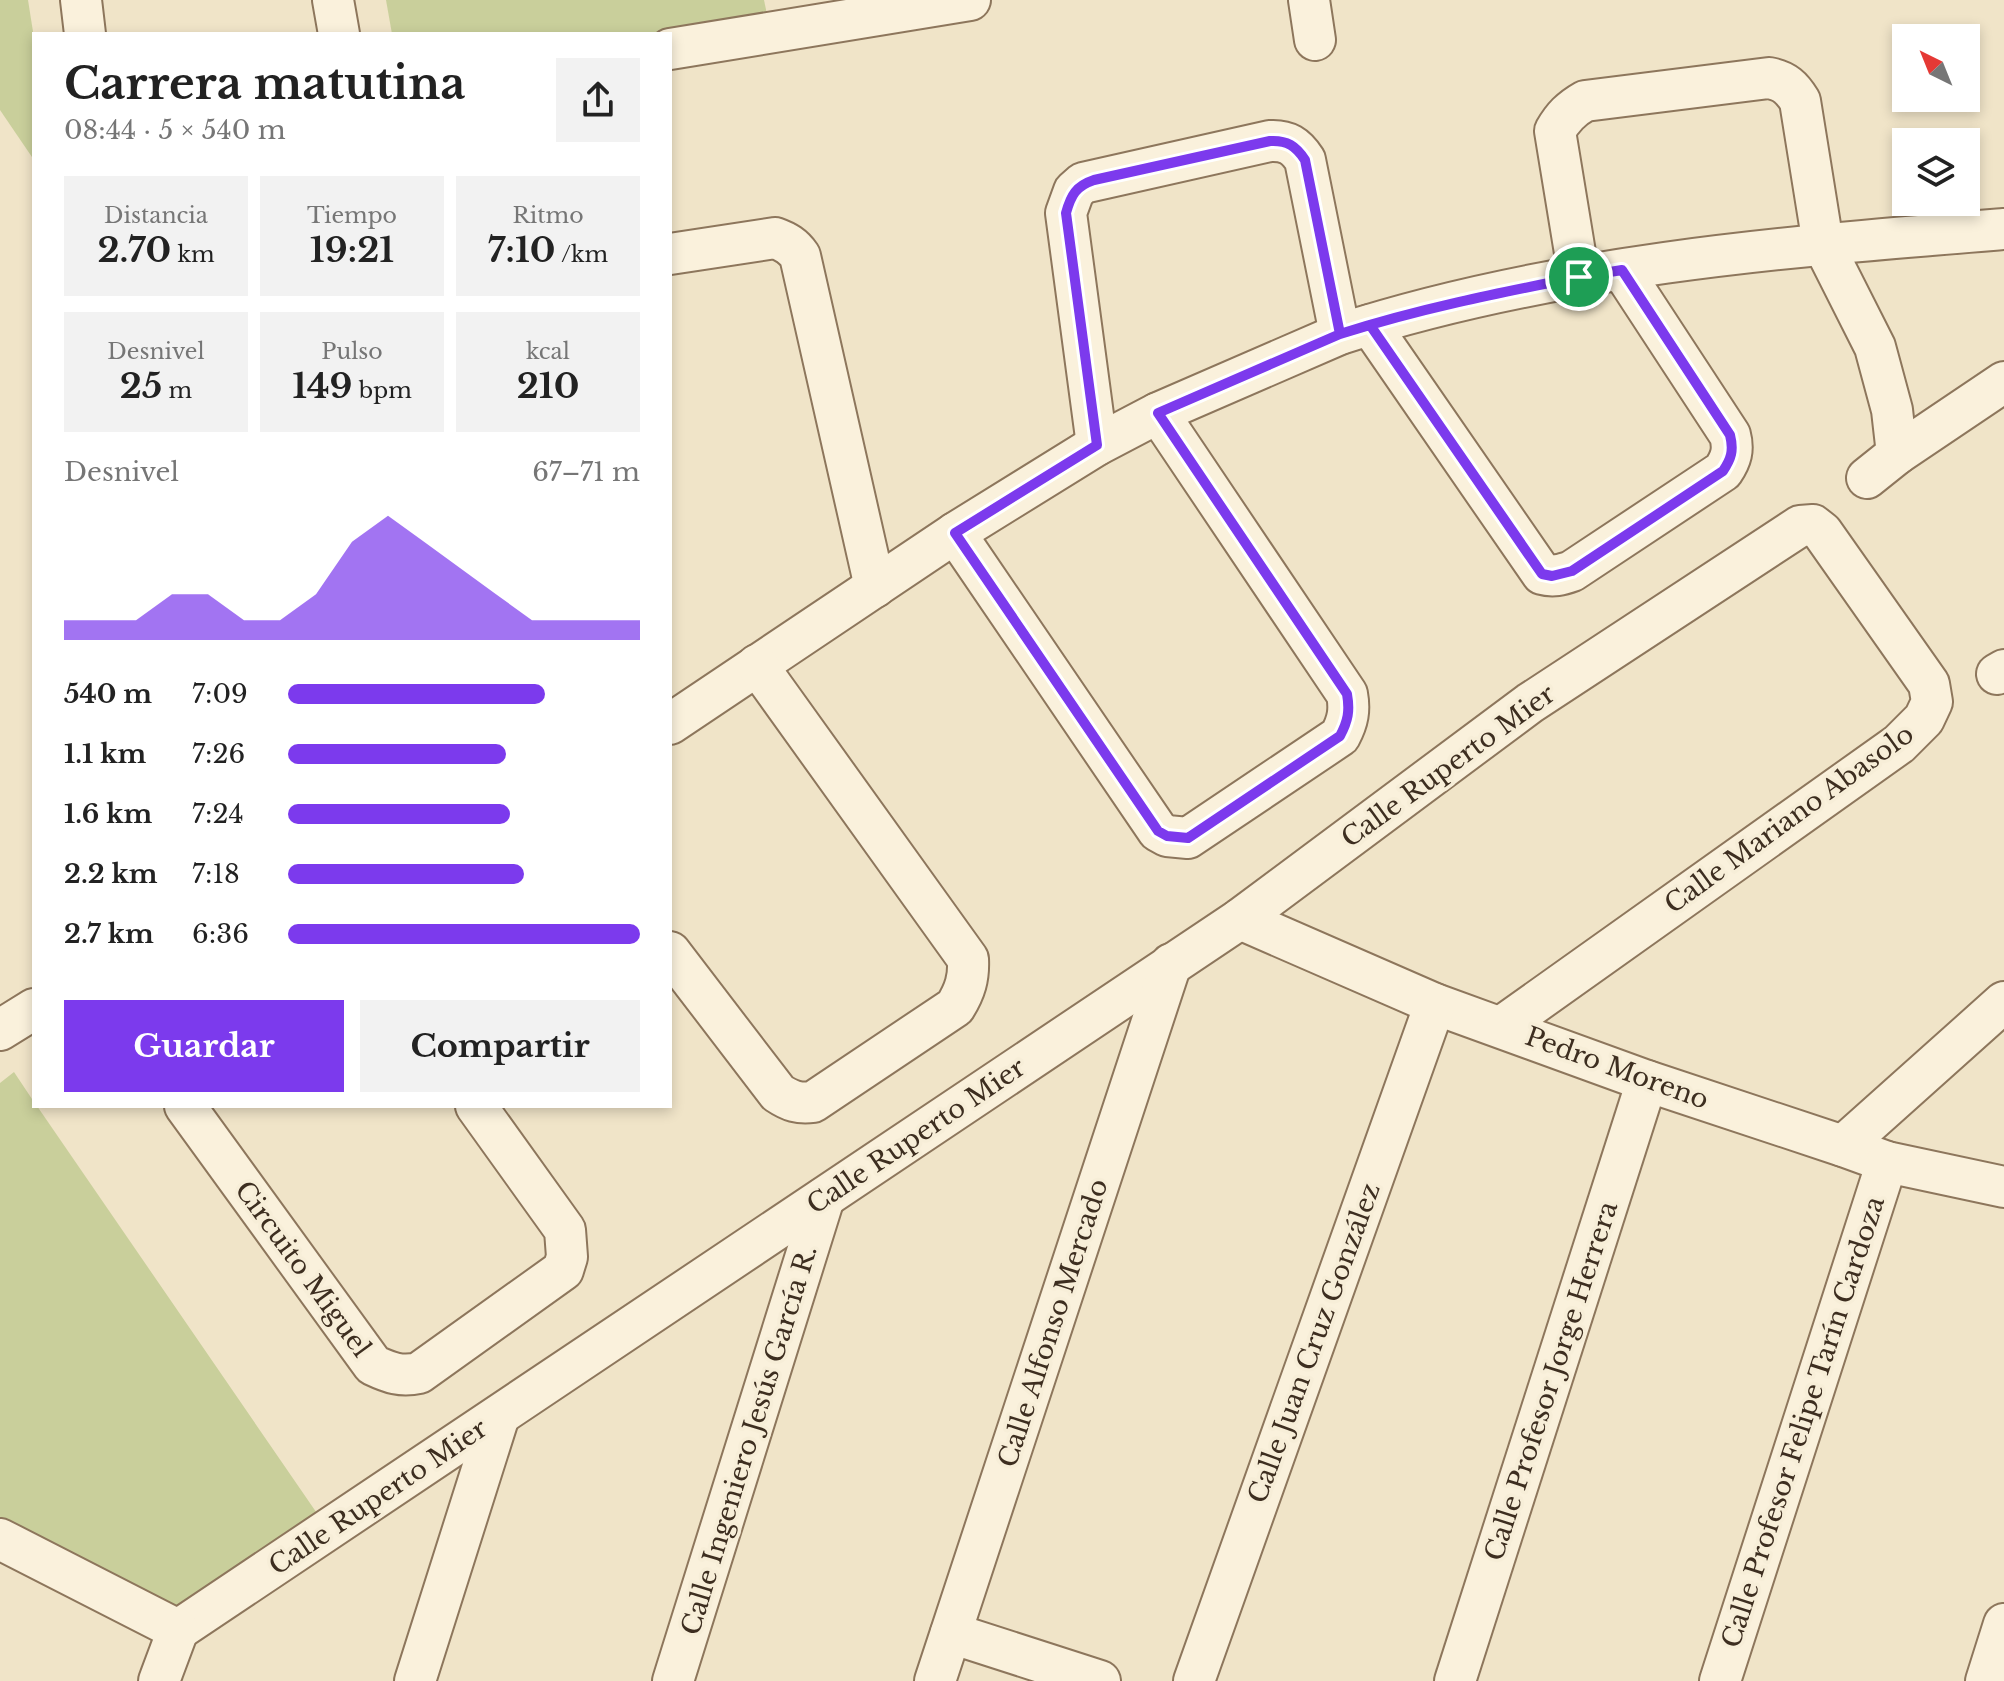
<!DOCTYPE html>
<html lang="es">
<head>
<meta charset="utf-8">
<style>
	:root { --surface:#fff; --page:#f2f2f2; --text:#222; --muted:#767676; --accent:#7c3aed }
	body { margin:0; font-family:"Libre Baskerville",serif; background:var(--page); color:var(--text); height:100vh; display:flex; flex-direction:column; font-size:30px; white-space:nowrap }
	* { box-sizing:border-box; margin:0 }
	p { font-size:26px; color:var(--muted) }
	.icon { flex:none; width:44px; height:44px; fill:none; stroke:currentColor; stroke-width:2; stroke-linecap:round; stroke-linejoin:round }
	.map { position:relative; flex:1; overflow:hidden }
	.side { position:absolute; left:32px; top:32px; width:640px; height:1076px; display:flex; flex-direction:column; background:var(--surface); border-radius:0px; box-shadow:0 4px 12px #0003 }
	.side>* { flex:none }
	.needle { width:52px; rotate:317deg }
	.tools { position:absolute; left:1892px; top:24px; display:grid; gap:16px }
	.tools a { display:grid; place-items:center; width:88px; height:88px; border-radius:0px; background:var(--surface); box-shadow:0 4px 12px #0003; font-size:40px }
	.pin { position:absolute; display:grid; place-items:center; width:68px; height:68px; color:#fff; margin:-34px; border:4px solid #fff; border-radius:50%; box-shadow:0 2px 8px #0007 }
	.round { display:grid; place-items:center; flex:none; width:84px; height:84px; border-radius:0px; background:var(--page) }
	.overview { display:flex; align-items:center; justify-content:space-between; height:136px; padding:0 32px }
	h1 { font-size:44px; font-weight:800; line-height:60px }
	.metrics { display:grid; grid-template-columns:repeat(3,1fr); gap:12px; height:136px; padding:8px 32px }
	.metrics div { display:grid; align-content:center; border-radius:0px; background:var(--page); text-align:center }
	.metrics b { font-size:34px; font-weight:800 }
	.metrics small { font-size:22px; font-weight:400 }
	.metrics p { font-size:22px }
	.chart { height:224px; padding:16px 32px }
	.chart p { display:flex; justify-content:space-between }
	.chart svg { width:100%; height:144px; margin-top:8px; fill:var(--accent); opacity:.7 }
	.button { display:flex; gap:16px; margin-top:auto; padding:16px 32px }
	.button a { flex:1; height:92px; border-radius:0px; background:var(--accent); color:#fff; font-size:32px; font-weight:800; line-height:92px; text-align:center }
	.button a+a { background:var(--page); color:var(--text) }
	ul { padding:0 32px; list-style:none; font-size:26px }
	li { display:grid; grid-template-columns:128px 96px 1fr; align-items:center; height:60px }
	li i { height:20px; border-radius:10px; background:var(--accent) }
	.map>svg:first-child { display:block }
	.green { fill:#c9cf9b }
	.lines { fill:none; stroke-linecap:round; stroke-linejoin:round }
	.street-casing { stroke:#8d765c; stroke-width:44 }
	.street { stroke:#faf1dc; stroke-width:40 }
	.route-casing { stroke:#fff; stroke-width:16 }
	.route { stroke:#7c3aed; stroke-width:10 }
	.labels { text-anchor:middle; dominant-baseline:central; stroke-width:7; stroke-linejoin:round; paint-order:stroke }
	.street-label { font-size:26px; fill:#3d2e20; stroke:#f7eed8 }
</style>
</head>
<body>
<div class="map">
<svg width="2004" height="1681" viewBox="0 0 2004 1681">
	<rect width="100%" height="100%" fill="#f0e4c8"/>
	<g class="green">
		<path d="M0,0H28L34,38V160L0,110Z"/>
		<path d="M386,0H764L769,24L670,34H392Z"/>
		<path d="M14,1072L34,1102V1106H37L323,1522L181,1620L0,1520V1083Z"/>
	</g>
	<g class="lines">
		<g class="street-casing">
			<g id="street">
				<path d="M81,0L85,34"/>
				<path d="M333,0L339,34"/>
				<path d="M1309,0L1315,40"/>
				<path d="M670,49L970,0"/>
				<path d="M670,254L775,238C786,242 793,246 800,256L875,587"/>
				<path d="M1579,277L1555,131C1563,117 1571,109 1585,101L1769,78C1785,81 1792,88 1800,101L1823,244L1875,347L1892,410L1897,454"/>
				<path d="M1370,325L1542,574C1553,577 1561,575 1572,571L1723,471C1731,459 1734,450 1730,435L1622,270"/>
				<path d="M1097,445L1066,213L1074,191L1083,183L1270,141C1287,140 1296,146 1305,160L1340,334"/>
				<path d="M1867,478L1897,454L2004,382"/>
				<path d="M955,533L1158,831L1167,836L1188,838L1340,736C1348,721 1350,710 1347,694L1158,413"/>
				<path d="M1997,674L2004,670"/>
				<path d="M670,724L955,533L1097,445L1158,413L1340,334C1554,265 1782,247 2004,229"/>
				<path d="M1240,919L1435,1004L1647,1081L1843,1146L1887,1162L2004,1187"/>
				<path d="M670,952L778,1093C790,1101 799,1104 813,1102L955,1007C965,991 969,978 968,959L757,665"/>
				<path d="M0,1030L34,1009"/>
				<path d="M185,1106L373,1365C390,1373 401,1377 419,1373L563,1270L567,1257L565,1230L476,1106"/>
				<path d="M1843,1146L2004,1002"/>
				<path d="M0,1539L178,1630L1240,919L1530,703L1800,526L1813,525L1822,532L1929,684L1932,702L1924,719L1899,744L1501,1027"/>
				<path d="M951,1633L1100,1681"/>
				<path d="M159,1681L178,1630"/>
				<path d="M415,1681L499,1416"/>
				<path d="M673,1681L824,1198"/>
				<path d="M935,1681L1171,964"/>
				<path d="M1194,1681L1435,1004"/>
				<path d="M1455,1681L1647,1081"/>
				<path d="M1720,1681L1887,1162"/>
				<path d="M1986,1681L2004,1624"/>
			</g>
		</g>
		<use href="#street" class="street"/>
	</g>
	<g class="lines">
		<g class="route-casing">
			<path id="route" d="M1579,277C1498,293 1418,309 1340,334L1158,413L1347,694C1350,711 1348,721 1340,736L1188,838L1167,836L1158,831L955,533L1097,445L1066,213C1071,195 1076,186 1094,180L1270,141C1287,140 1296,146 1305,160L1340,334L1370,325L1542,574L1552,576L1572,571L1723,471C1731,459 1734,451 1730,435L1622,270L1579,277"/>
		</g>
		<use href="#route" class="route"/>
	</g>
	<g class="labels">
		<g class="street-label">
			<text transform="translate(1448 766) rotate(-36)">Calle Ruperto Mier</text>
			<text transform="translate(1789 819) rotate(-36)">Calle Mariano Abasolo</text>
			<text transform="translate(1617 1068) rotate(20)">Pedro Moreno</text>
			<text transform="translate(916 1136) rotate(-34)">Calle Ruperto Mier</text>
			<text transform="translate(303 1269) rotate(54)">Circuito Miguel</text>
			<text transform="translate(1053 1323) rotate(-72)">Calle Alfonso Mercado</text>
			<text transform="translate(1314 1343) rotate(-70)">Calle Juan Cruz González</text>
			<text transform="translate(1551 1381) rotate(-72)">Calle Profesor Jorge Herrera</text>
			<text transform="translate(1803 1422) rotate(-72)">Calle Profesor Felipe Tarín Cardoza</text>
			<text transform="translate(749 1440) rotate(-73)">Calle Ingeniero Jesús García R.</text>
			<text transform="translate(378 1497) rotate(-34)">Calle Ruperto Mier</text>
		</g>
	</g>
</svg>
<div class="tools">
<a><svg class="needle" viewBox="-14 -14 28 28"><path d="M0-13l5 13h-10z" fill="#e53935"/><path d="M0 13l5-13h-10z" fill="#767676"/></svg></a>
<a><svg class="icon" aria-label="layers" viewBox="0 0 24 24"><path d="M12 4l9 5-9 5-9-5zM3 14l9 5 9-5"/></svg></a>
</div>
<div class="pin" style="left:1579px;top:277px;background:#1e9e55"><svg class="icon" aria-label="arrive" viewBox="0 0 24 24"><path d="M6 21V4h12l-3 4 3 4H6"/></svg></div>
<section class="side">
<div class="overview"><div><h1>Carrera matutina</h1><p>08:44 · 5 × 540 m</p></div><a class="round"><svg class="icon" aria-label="share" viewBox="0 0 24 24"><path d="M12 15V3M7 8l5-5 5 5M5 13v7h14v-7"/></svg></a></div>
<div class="metrics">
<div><p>Distancia</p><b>2.70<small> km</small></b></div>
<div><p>Tiempo</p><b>19:21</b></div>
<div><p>Ritmo</p><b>7:10<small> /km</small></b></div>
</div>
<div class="metrics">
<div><p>Desnivel</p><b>25<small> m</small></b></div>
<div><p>Pulso</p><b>149<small> bpm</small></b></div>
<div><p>kcal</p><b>210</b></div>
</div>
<div class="chart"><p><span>Desnivel</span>67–71 m</p>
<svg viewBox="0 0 160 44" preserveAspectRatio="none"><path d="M0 44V38L10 38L20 38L30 30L40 30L50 38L60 38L70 30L80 14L90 6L100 14L110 22L120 30L130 38L140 38L150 38L160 38V44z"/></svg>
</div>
<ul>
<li><b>540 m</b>7:09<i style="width:73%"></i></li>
<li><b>1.1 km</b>7:26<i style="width:62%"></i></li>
<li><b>1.6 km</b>7:24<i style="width:63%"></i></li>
<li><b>2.2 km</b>7:18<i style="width:67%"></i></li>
<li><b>2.7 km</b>6:36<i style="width:100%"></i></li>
</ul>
<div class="button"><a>Guardar</a><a>Compartir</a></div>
</section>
</div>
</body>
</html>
